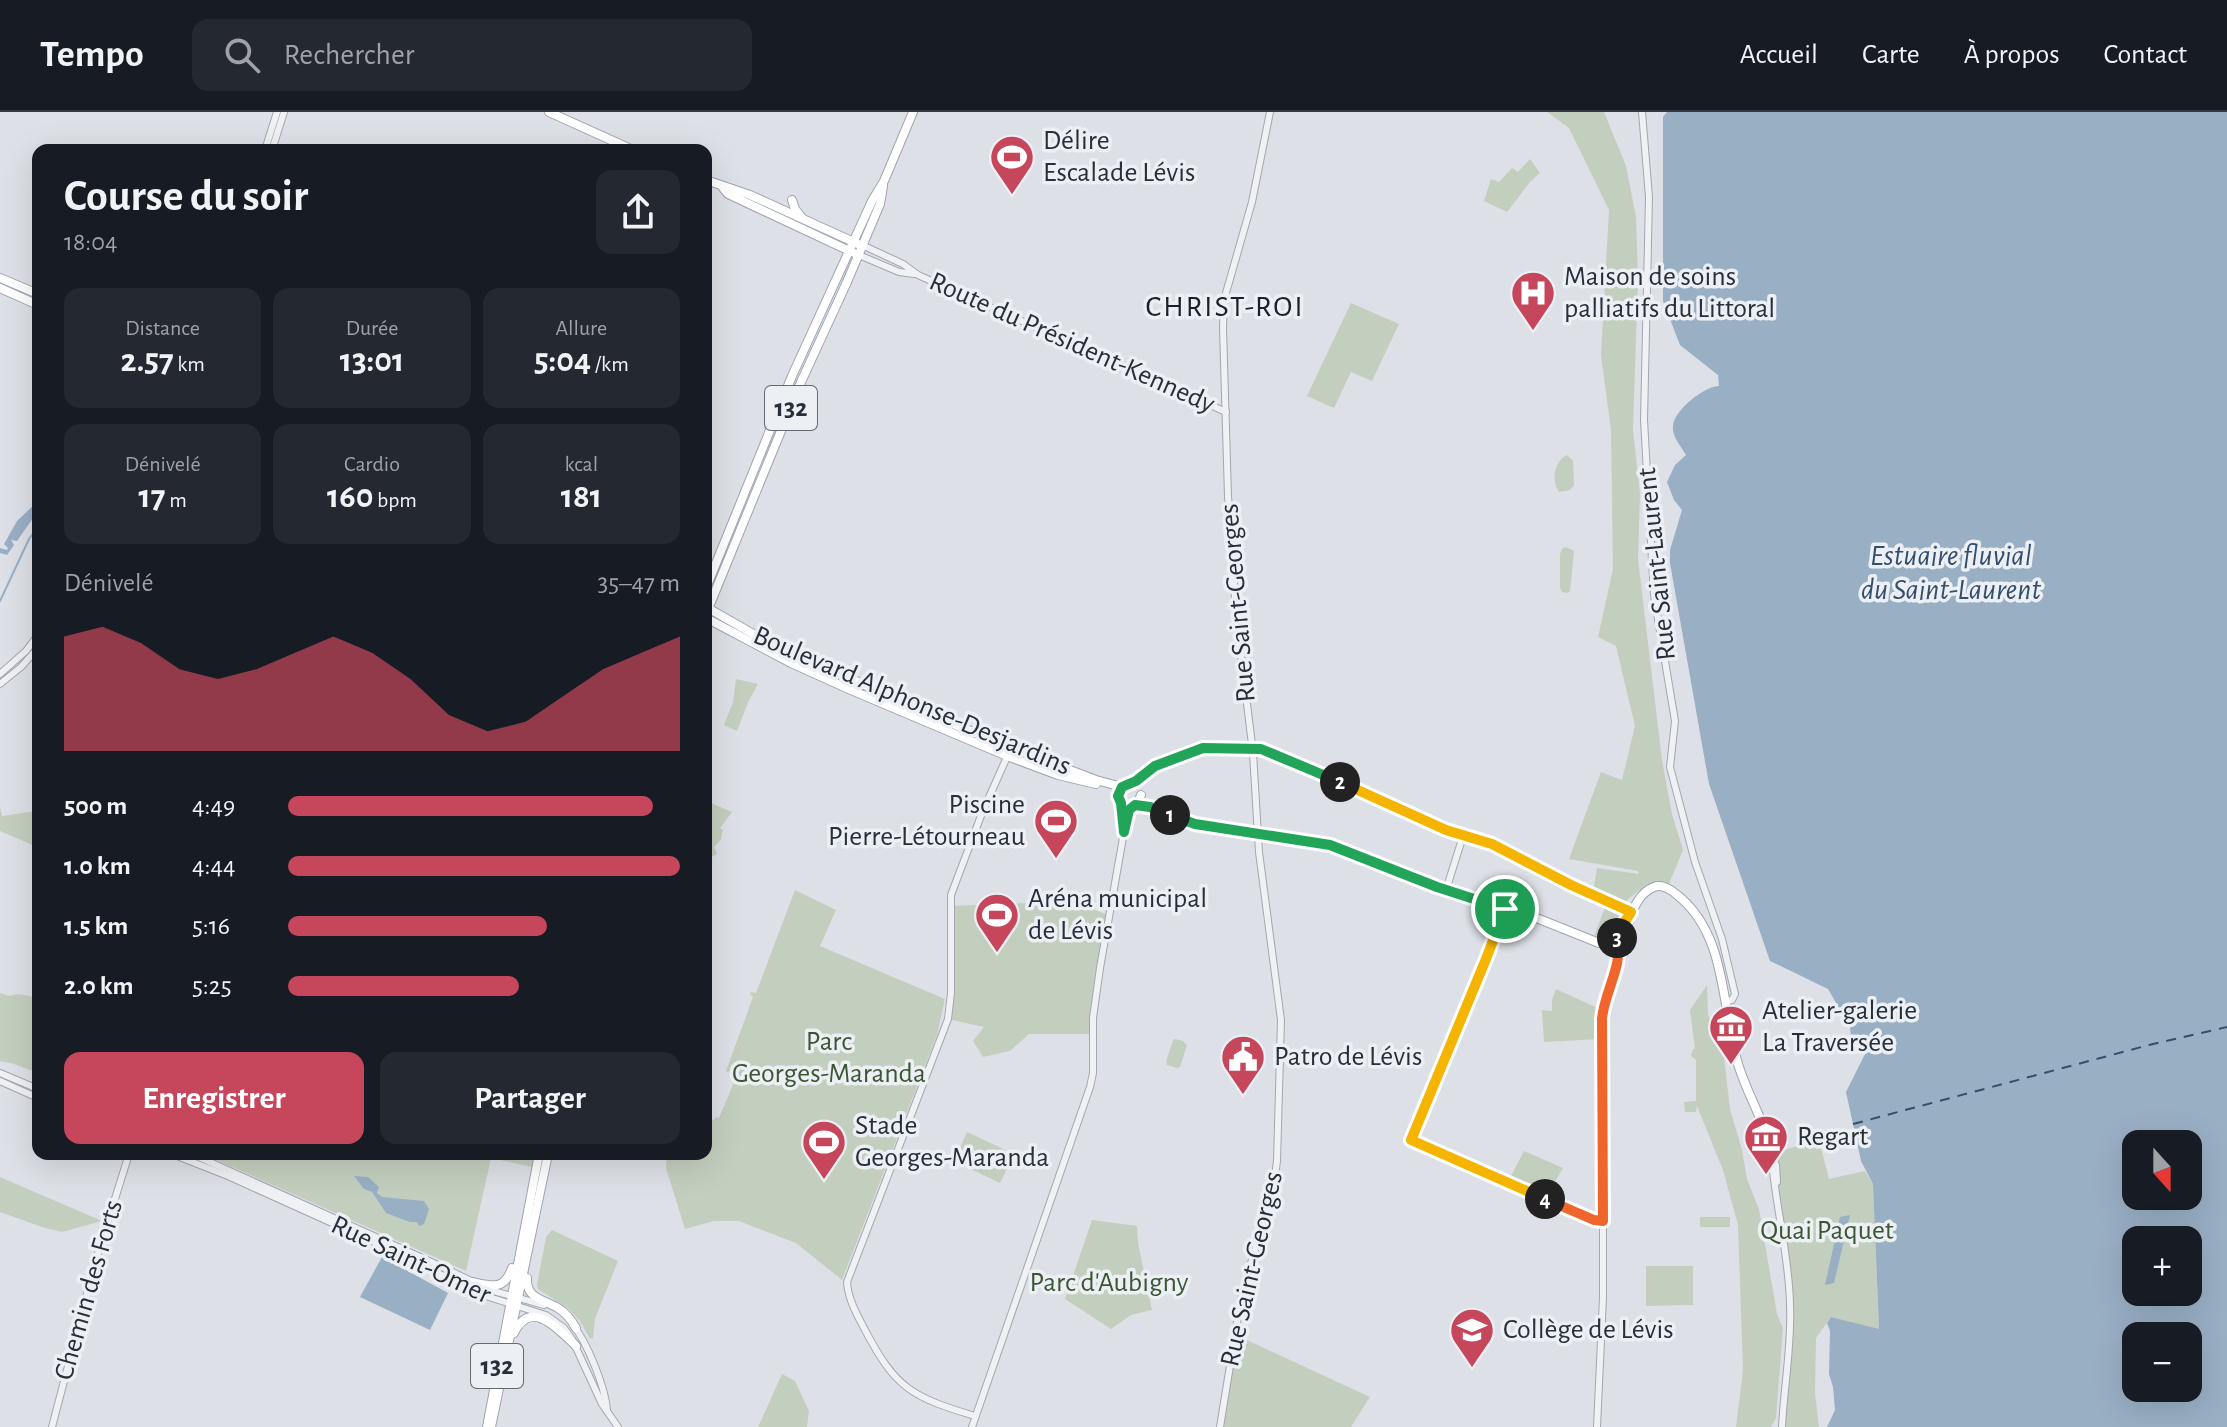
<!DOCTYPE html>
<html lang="fr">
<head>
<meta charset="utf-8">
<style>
	:root { --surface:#171b24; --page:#242831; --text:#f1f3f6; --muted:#9ea1a6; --line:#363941; --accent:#c6475b }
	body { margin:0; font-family:"Alegreya Sans",sans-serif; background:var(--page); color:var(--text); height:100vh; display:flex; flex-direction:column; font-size:30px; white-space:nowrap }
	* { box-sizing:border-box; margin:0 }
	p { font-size:26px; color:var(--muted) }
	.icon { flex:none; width:44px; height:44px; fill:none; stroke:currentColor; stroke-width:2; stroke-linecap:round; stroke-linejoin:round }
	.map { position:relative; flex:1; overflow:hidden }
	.details { position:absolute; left:32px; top:32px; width:680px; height:1016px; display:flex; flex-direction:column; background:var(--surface); border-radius:16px; box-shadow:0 8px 32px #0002 }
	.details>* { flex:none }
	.needle { width:52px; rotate:159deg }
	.fabs { position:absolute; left:2122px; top:1018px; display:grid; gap:16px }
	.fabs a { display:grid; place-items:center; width:80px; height:80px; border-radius:16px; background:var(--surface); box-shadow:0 8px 32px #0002; font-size:40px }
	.pin { position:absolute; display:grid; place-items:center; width:68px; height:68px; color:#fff; margin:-34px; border:4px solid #fff; border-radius:50%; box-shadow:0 2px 8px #0007 }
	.km { position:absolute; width:40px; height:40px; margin:-20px; border-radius:50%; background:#222; color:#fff; font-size:22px; line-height:40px; text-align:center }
	.round { display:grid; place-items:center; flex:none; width:84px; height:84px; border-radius:16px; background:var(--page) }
	.summary { display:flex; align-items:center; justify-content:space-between; height:136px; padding:0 32px }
	h1 { font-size:44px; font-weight:700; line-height:60px }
	.stats { display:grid; grid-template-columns:repeat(3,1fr); gap:12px; height:136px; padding:8px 32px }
	.stats div { display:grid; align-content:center; border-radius:16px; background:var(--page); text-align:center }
	.stats b { font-size:34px; font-weight:700 }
	.stats small { font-size:22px; font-weight:400 }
	.stats p { font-size:22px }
	.chart { height:224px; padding:16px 32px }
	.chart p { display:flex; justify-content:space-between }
	.chart svg { width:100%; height:144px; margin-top:8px; fill:var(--accent); opacity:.7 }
	.action { display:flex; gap:16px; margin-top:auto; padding:16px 32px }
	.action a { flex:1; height:92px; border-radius:16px; background:var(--accent); color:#fff; font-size:32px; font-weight:700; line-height:92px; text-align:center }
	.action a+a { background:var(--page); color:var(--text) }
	ul { padding:0 32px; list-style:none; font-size:26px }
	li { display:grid; grid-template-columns:128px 96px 1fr; align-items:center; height:60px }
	li i { height:20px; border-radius:10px; background:var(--accent) }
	header { display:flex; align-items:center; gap:48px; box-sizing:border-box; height:112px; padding:0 40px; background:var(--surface); border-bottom:2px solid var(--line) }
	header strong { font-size:38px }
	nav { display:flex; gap:44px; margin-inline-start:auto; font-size:28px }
	.search { width:560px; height:72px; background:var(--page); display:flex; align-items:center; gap:20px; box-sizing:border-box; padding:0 28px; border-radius:16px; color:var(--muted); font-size:30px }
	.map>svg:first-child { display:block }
	.green { fill:#c3cfbe }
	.water { fill:#99afc4; fill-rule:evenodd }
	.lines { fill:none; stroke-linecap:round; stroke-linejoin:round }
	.stream { stroke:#99afc4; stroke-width:2 }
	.ferry { stroke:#344e6d; stroke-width:2; stroke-dasharray:10 8; stroke-linecap:butt }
	.minor-casing { stroke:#a3a7af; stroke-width:8 }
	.major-casing { stroke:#9da5b1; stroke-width:10 }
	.minor { stroke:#eff1f5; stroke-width:6 }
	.major { stroke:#fff; stroke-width:8 }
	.split-1-casing { stroke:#fff; stroke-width:16 }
	.split-2-casing { stroke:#fff; stroke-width:16 }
	.split-3-casing { stroke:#fff; stroke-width:16 }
	.split-4-casing { stroke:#fff; stroke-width:16 }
	.split-5-casing { stroke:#fff; stroke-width:16 }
	.split-1 { stroke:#22a559; stroke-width:10 }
	.split-2 { stroke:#22a559; stroke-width:10 }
	.split-3 { stroke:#f5b400; stroke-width:10 }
	.split-4 { stroke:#f0652b; stroke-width:10 }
	.split-5 { stroke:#f5b400; stroke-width:10 }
	.labels { text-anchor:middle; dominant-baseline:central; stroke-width:7; stroke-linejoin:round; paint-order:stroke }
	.shield { fill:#eceff4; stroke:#626972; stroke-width:2 }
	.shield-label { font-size:26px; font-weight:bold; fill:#272f3b }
	.poi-label { font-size:28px; fill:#272f3b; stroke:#eceff4; text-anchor:start }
	.street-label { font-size:28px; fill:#272f3b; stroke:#eceff4 }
	.park-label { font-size:28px; fill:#3c5635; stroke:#eceff4 }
	.neighbourhood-label { font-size:30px; letter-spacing:2px; fill:#1a202c; stroke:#eceff4 }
	.water-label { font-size:30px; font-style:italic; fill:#344e6d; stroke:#eceff4 }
</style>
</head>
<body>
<header>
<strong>Tempo</strong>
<div class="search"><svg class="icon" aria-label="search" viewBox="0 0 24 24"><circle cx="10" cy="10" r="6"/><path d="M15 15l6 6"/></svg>Rechercher</div>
<nav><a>Accueil</a><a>Carte</a><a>À propos</a><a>Contact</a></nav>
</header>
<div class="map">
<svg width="2227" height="1315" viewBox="0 0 2227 1315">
	<rect width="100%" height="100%" fill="#dde0e6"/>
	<g class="green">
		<path d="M1547,0H1604L1626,54L1636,105L1638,165L1633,318L1640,381L1638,447L1662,648L1672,702L1683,738L1668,774L1654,771L1639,778L1625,790L1618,791L1593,780L1597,756L1639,762L1638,759L1569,747L1601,660L1622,668L1635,614L1616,534L1598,525L1613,457L1611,318L1601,243L1609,98L1569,16Z"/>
		<path d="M1530,47L1540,61L1530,70L1507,100L1484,89L1491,67L1499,70L1512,56L1518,60Z"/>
		<path d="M1351,191L1399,212L1372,269L1351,260L1334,296L1307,284Z"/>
		<path d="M1567,343L1573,349L1574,373L1570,378L1559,380C1551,369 1554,349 1567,343Z"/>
		<path d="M1565,435L1573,438L1574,440L1570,479L1568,481L1562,480L1560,476V442L1562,437Z"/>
		<path d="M736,567L758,572L749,588L737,619L724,613L733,590Z"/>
		<path d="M711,691L732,700L720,716L723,718L721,727L714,735L717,742L706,748V700Z"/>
		<path d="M0,695L2,704L36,699L37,735L0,719Z"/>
		<path d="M795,778L836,798L820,834L945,887L937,923L842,1168L796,1131L739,1109H714L685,1117L666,1056L667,1042H706V1005L714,1008L716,1005L719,1006L735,968L732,965L733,962L726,959L753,885L750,882L751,880L756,881Z"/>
		<path d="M1060,784L1110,804L1093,922H1029L1010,939L983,945L973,929L984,915L948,907L950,794L1059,790Z"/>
		<path d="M1606,793L1623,802L1615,821L1614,829L1593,827Z"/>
		<path d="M1707,873L1708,903L1723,936L1730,997L1742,1038L1747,1067L1759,1097L1777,1202L1783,1216L1776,1306L1771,1315H1736L1743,1258L1738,1113L1723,1058L1697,994L1696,1000H1685L1684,990L1696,989V948L1691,944L1693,937H1695L1690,898Z"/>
		<path d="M1556,877L1602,898L1600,927L1544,930L1542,898L1552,899V888Z"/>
		<path d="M0,881L10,884C19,880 29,884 38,887V961L14,952L0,949Z"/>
		<path d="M1175,927L1183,929L1187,933L1180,955L1177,956L1167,953L1166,950L1173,928Z"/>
		<path d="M967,1020L1014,1042L1000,1071L954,1049Z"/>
		<path d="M1819,1028L1829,1067L1865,1059L1873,1072L1879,1218L1831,1205L1816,1226L1815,1281L1819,1315H1782L1787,1194L1783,1143L1770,1042Z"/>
		<path d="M1524,1039L1563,1056L1545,1087L1508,1070Z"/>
		<path d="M203,1042H535L532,1055L491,1046L466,1159Z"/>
		<path d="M0,1065L102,1109L62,1120L45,1116L0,1100Z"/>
		<rect x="1700" y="1105" width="30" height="10"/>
		<path d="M1092,1108L1137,1114L1138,1131L1152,1198L1131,1203L1111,1217L1065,1187Z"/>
		<path d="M552,1118L618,1149L595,1207L593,1226L590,1227L580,1209L569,1197L538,1177L537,1173L546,1125Z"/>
		<path d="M1646,1154H1693V1193L1646,1194Z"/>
		<path d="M1236,1223L1370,1285L1351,1315H1223Z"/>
		<path d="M782,1262L795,1269L809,1299L807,1315H758Z"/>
	</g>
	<g class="water">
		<path d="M1667,0H2227V1315H1827L1835,1298L1833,1275L1829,1262L1830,1219L1827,1211L1831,1205L1879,1217L1873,1072L1861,1049L1846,980L1865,942L1852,932L1850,915L1828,877L1770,849L1709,672L1670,451V438L1682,398L1674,388L1667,370L1675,353L1686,343C1680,333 1672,325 1673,314C1674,298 1705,274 1719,274L1718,263L1680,233L1663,189V5ZM2136,1032H2188V1084H2136ZM2188,1128V1180H2136V1128ZM2188,1224V1276H2136V1224Z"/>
		<path d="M38,389V399L17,429L11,428L14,433L7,443L0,441V436L7,438L8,436L4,432L17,409Z"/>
		<path d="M354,1064L368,1065L379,1075L377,1081L382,1085L424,1089L429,1097L424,1112L419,1114L417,1110H410L386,1101L372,1080L364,1077Z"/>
		<path d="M1850,1103L1834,1171L1825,1173L1840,1105Z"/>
		<path d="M382,1145L448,1181L430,1218L360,1185Z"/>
	</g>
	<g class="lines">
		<path class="stream" d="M0,489L29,427L38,415"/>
		<path class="ferry" d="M1853,1012L2149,933L2227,915"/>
		<g class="minor-casing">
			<g id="minor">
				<path d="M1642,0L1649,85L1644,308L1654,483L1675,609L1670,655L1695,750L1722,827L1735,882L1732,888L1727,889"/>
				<path d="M265,38L277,0"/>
				<path d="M272,38L284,0"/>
				<path d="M862,133L903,152L918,163L1226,300"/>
				<path d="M859,143L899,160L914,162"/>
				<path d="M0,562L26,539L38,523"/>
				<path d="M0,572L21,555L38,536"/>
				<path d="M1121,691L1122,712"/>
				<path d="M1446,778L1463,724"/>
				<path d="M1505,797L1476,873L1411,1028L1594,1108L1603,1109"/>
				<path d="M0,961L38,977"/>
				<path d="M0,969L38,986"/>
				<path d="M1771,1038C1774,1089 1789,1140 1790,1192C1792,1232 1784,1274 1782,1315"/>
				<path d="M172,1042L228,1064L414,1148L473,1180L546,1203L564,1216L572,1227L602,1292L618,1315"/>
				<path d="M192,1042L440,1154L490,1178L544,1193"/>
				<path d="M1771,1043L1776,1053L1777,1070"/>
				<path d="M573,1213C587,1230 605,1275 607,1297"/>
				<path d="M975,1304C912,1285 896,1277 865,1218C857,1203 848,1187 847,1170L948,907L951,881V783L982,701L1011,636"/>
				<path d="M52,1315L95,1151L129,1042"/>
				<path d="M972,1315L1090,975L1093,961V906L1100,856L1124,720L1131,694"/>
				<path d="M1220,1315L1242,1180L1273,1080L1277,1049L1281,908L1259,740L1253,641L1236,501L1228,384L1223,216L1224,188L1252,90L1270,0"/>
				<path d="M1597,1315L1603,1185V898L1619,844L1617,823L1628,805"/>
			</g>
		</g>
		<g class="major-casing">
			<g id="major">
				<path d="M549,0L633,38"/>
				<path d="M706,68L750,83L858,132"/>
				<path d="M723,76L728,82L854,141"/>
				<path d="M792,88L795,97L802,106"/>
				<path d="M0,166L38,182"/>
				<path d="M0,176L38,193"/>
				<path d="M706,476L792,264L872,89L884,69L913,0"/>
				<path d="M706,495L755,523L926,601L1012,636L1096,668L1122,675"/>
				<path d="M706,502L801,270L847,170L880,92L883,74"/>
				<path d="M706,506L791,551L851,578L1007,644L1058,663L1096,672"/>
				<path d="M1141,683L1138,690L1128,694L1121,691L1118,684L1122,675L1136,669L1155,654L1182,642L1209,635L1261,637L1446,718L1492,732L1571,773L1631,800"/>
				<path d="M1135,693L1150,695L1195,712L1330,733L1437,775L1539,807L1599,831H1619C1631,814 1631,784 1654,775C1662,772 1670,777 1676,782C1728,822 1721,896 1738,952C1747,982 1764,1008 1771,1038"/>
				<path d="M527,1166C526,1187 543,1187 558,1196C566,1201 571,1207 576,1216"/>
				<path d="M472,1170C492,1174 504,1179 512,1156"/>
				<path d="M514,1221C531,1185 559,1218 576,1234"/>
				<path d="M487,1315L539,1042"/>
				<path d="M491,1315L548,1042"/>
			</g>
		</g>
		<use href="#minor" class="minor"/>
		<use href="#major" class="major"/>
	</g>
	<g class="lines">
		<g class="split-1-casing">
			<path id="split-1" d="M1170,703L1195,712L1330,733L1437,775L1505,797"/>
		</g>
		<g class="split-2-casing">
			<path id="split-2" d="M1170,703L1150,695L1135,693L1129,698L1124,720L1121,691L1118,684L1122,675L1136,669L1155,654L1203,636L1261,637L1340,670"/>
		</g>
		<g class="split-3-casing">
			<path id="split-3" d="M1340,670L1446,718L1492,732L1571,773L1631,800L1619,819L1617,826"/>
		</g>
		<g class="split-4-casing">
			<path id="split-4" d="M1545,1087L1594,1108L1603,1109L1602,907C1604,880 1624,853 1617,826"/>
		</g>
		<g class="split-5-casing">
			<path id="split-5" d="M1505,797L1486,847L1411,1028L1545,1087"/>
		</g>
		<use href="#split-1" class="split-1"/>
		<use href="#split-2" class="split-2"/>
		<use href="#split-3" class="split-3"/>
		<use href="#split-4" class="split-4"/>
		<use href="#split-5" class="split-5"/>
	</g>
	<defs>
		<g id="stadium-pin" transform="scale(2.3)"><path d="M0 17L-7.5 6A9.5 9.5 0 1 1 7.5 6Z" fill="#c6475b" stroke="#eceff4"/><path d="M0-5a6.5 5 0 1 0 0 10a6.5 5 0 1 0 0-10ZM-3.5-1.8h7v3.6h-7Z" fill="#fff"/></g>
		<g id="hospital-pin" transform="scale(2.3)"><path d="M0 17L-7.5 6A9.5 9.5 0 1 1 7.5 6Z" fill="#c6475b" stroke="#eceff4"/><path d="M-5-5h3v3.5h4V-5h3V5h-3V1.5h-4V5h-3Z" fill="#fff"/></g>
		<g id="museum-pin" transform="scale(2.3)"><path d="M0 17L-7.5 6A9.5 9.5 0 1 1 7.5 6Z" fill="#c6475b" stroke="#eceff4"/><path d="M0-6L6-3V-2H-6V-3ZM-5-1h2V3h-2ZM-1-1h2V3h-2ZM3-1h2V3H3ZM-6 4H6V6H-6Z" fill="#fff"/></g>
		<g id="civic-pin" transform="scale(2.3)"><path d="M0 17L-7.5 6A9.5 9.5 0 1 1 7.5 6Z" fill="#c6475b" stroke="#eceff4"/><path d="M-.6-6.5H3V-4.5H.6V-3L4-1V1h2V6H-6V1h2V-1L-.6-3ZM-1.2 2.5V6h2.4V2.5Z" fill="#fff"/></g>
		<g id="school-pin" transform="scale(2.3)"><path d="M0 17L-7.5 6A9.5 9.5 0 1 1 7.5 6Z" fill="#c6475b" stroke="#eceff4"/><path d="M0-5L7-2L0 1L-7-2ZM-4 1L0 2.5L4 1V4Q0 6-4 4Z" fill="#fff"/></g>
	</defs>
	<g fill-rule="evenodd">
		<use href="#stadium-pin" x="1012" y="45"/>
		<use href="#hospital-pin" x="1533" y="181"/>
		<use href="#stadium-pin" x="1056" y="709"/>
		<use href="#stadium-pin" x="997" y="803"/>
		<use href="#museum-pin" x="1731" y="915"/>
		<use href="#civic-pin" x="1243" y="945"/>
		<use href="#museum-pin" x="1766" y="1025"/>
		<use href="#stadium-pin" x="824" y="1030"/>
		<use href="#school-pin" x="1472" y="1218"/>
	</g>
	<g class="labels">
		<g class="shield">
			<rect x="765" y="274" width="52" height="44" rx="6"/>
			<rect x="471" y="1232" width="52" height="44" rx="6"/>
		</g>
		<g class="shield-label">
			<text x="791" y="296">132</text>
			<text x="497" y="1254">132</text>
		</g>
		<g class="poi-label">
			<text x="1043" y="29">Délire<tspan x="1043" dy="32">Escalade Lévis</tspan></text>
			<text x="1564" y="165">Maison de soins<tspan x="1564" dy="32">palliatifs du Littoral</tspan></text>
			<text x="1025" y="693" text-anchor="end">Piscine<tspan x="1025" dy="32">Pierre-Létourneau</tspan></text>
			<text x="1028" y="787">Aréna municipal<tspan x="1028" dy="32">de Lévis</tspan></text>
			<text x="1762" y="899">Atelier-galerie<tspan x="1762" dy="32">La Traversée</tspan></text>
			<text x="1274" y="945">Patro de Lévis</text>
			<text x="855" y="1014">Stade<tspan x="855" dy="32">Georges-Maranda</tspan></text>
			<text x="1797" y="1025">Regart</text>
			<text x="1503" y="1218">Collège de Lévis</text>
		</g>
		<g class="street-label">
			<text transform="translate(1072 231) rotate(24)">Route du Président-Kennedy</text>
			<text transform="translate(1657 452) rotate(-96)">Rue Saint-Laurent</text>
			<text transform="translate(1238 491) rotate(-95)">Rue Saint-Georges</text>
			<text transform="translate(912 589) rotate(23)">Boulevard Alphonse-Desjardins</text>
			<text transform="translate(411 1148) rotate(25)">Rue Saint-Omer</text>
			<text transform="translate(1252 1157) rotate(-77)">Rue Saint-Georges</text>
			<text transform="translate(89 1178) rotate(-74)">Chemin des Forts</text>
		</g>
		<g class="park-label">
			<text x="829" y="930">Parc<tspan x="829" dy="32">Georges-Maranda</tspan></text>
			<text x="1827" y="1119">Quai Paquet</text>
			<text x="1109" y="1171">Parc d'Aubigny</text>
		</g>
		<g class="neighbourhood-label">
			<text x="1225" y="195">CHRIST-ROI</text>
		</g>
		<g class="water-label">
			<text x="1951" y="444">Estuaire fluvial<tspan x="1951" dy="34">du Saint-Laurent</tspan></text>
		</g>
	</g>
</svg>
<div class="fabs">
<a><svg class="needle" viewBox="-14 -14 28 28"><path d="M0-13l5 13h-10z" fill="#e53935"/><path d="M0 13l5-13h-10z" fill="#9ea1a6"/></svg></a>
<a>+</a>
<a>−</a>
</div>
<div class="pin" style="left:1505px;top:797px;background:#1e9e55"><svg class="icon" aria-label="arrive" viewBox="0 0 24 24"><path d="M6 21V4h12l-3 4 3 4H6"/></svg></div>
<b class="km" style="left:1170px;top:703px">1</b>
<b class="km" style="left:1340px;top:670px">2</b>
<b class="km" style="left:1617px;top:826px">3</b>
<b class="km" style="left:1545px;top:1087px">4</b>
<section class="details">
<div class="summary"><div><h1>Course du soir</h1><p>18:04</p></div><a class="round"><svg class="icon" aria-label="share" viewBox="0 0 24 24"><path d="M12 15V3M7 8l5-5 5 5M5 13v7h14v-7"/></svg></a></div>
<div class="stats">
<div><p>Distance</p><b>2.57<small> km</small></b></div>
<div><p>Durée</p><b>13:01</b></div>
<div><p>Allure</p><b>5:04<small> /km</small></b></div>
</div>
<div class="stats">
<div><p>Dénivelé</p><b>17<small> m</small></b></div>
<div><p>Cardio</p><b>160<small> bpm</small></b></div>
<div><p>kcal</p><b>181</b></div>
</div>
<div class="chart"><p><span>Dénivelé</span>35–47 m</p>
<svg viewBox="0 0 160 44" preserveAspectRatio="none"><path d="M0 44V9L10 6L20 11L30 19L40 22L50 19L60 14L70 9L80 14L90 22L100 33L110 38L120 35L130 27L140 19L150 14L160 9V44z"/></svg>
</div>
<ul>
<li><b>500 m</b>4:49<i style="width:93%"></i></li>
<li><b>1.0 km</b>4:44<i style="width:100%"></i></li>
<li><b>1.5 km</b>5:16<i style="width:66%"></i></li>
<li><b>2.0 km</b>5:25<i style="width:59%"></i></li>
</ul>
<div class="action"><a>Enregistrer</a><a>Partager</a></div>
</section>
</div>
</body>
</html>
